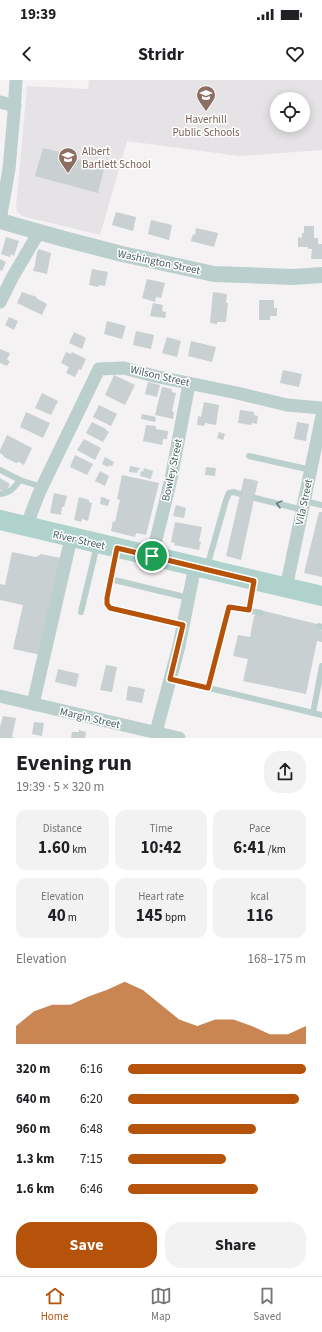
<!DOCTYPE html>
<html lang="en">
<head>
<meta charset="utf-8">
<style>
	:root { --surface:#fff; --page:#f2f2f2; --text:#202124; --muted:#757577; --line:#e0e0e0; --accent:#b45309 }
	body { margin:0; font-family:"Source Sans 3",sans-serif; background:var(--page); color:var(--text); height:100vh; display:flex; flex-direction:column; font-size:15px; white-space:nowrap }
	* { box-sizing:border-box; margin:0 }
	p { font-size:13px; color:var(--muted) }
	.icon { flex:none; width:22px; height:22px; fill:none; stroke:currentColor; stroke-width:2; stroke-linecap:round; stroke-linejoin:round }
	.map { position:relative; height:658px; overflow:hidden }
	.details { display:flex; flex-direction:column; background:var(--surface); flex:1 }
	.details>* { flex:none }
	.controls { position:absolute; left:270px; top:12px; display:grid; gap:8px }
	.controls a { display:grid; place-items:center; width:40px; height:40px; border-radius:50%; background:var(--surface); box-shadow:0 2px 10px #0003; font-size:20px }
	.pin { position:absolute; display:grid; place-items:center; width:34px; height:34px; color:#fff; margin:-17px; border:2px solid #fff; border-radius:50%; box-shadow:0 1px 4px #0007 }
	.round { display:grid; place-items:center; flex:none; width:42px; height:42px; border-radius:16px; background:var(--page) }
	.headline { display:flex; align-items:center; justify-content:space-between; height:68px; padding:0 16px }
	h1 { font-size:22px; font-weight:700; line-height:30px }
	.metrics { display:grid; grid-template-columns:repeat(3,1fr); gap:6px; height:68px; padding:4px 16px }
	.metrics div { display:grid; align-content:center; border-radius:10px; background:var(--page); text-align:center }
	.metrics b { font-size:17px; font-weight:700 }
	.metrics small { font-size:11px; font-weight:400 }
	.metrics p { font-size:11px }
	.chart { height:112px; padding:8px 16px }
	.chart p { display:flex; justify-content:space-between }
	.chart svg { width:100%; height:72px; margin-top:4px; fill:var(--accent); opacity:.7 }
	.button { display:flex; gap:8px; margin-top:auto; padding:8px 16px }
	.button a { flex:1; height:46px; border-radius:16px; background:var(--accent); color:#fff; font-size:16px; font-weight:700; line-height:46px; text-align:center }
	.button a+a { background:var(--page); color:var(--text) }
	ul { padding:0 16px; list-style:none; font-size:13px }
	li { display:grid; grid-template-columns:64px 48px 1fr; align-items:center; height:30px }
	li i { height:10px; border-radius:5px; background:var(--accent) }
	.status { display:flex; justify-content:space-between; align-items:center; height:28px; padding:0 20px; background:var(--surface); direction:ltr }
	.status svg { height:11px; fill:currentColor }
	header { display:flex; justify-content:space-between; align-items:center; height:52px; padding:0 16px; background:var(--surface); font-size:18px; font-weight:700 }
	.menu { display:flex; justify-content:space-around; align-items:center; height:56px; border-top:1px solid var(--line); background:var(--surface); font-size:11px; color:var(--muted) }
	.menu a { display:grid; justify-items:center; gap:2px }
	.menu .on { color:var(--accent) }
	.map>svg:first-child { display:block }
	.education { fill:#e5e3e5; fill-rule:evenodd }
	.building { fill:#c8d0d1 }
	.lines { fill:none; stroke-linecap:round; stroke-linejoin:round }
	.service { stroke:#bbcfcc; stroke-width:6 }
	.minor { stroke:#bbcfcc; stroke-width:13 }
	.tertiary { stroke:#bbcfcc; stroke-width:16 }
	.primary { stroke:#afd2cd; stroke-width:20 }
	.oneway { stroke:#647c79 }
	.route-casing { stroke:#fff; stroke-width:8 }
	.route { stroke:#b45309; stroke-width:5 }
	.labels { text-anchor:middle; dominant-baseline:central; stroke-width:3; stroke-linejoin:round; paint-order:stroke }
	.education-label { font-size:11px; fill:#785e54; stroke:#fff }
	.street-label { font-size:11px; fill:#47615d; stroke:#fff }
</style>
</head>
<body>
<div class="status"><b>19:39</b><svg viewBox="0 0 49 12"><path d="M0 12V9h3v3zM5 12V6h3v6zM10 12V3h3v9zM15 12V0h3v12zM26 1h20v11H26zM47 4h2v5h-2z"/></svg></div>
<header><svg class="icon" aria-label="back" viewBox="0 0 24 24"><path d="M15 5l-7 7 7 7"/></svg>Stridr<svg class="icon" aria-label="heart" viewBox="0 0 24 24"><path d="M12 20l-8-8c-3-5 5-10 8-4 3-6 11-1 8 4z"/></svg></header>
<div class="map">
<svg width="322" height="658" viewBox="0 0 322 658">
	<rect width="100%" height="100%" fill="#f4f2f3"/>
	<path class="education" d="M89,0H322V70L239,76L127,61L100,155L22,136L17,131L16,127L27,6L88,9ZM277,19H303V45H277Z"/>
	<g class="building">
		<path d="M43,68L59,72V74L89,83L90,81L105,85L98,113L35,96Z"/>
		<path d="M116,132L136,137L133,151L112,145Z"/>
		<path d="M151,140L172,145L169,160L148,154Z"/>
		<path d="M304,146H314V158H318V164H322V179H311L312,169H308V167H298V157L302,158V153H304Z"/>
		<path d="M196,148L218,153L214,167L191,161L193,154L195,155Z"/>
		<path d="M6,157L19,161L14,176L11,174L10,177L1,174Z"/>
		<path d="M39,169L51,173L47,194L34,191L33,190L35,185L37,172Z"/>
		<path d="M0,179L6,182L2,191L0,190Z"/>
		<path d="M92,189L108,192L105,206L99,205L98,207L89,205Z"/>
		<path d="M147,199L165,203L161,218L156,217L155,222L142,218Z"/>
		<path d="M22,212L37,217L36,218L47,224L42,235L17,223Z"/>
		<path d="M213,212L227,214L226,223H228L226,242H217V244L210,243Z"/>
		<path d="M259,220H274V228H277V236H270V240H259Z"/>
		<path d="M153,223L163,225L162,231L166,232L165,238L150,236Z"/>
		<path d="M9,237L18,241L14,250L5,245Z"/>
		<path d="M107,241L126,246L122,259L104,254Z"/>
		<path d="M136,251L154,255L151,269L133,265Z"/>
		<path d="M74,252L86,258L82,269L69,263Z"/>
		<path d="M167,257L181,261L177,277L162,273Z"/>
		<path d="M191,261L216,267L212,282L188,276Z"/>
		<path d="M0,269L10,273L7,280L10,281L7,286L0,283Z"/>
		<path d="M66,272L71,274L72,272L86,279L81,290L79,289L75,297L66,293L69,287L61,283Z"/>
		<path d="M283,290L302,294L299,307L280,303Z"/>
		<path d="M114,295L135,305L125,325L105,315Z"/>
		<path d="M148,302L160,305L157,317L145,314Z"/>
		<path d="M162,307L172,309V312L176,313L172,331L174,332L173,339L155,335Z"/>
		<path d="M42,313L58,321L51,335L35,328Z"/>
		<path d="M204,322L219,325L216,345L205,343L204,346L197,345L198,336L201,337Z"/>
		<path d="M99,325L117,334L111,346L93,337Z"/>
		<path d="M240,330L254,332V335L258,336L257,344L252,343L251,345L238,343Z"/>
		<path d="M26,332L50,343L43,358L20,347Z"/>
		<path d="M142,334L156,337L155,342L141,339Z"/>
		<path d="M92,342L106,349V350L109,352L103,362L86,353Z"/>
		<path d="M297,342L309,344L306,361L294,359Z"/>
		<path d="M146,345L156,346V349L168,351L167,359H163L162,365L143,361Z"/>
		<path d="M219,352L225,354L223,360L217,358Z"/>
		<path d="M7,355L32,368L24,385L19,382L16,383L4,377L3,375L0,373V370Z"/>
		<path d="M84,359L101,368L95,380L77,370Z"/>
		<path d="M75,375L93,384L87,395L70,387Z"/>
		<path d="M105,377L114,382L112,386L109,385L108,387L102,384Z"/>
		<path d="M130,386L140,388L139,390H138L137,393L129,392Z"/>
		<path d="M206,387L216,388L215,396L205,395Z"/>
		<path d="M144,388L153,391L151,399L140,396L141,391L143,392Z"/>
		<path d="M100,391L109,396L105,406L95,401Z"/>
		<path d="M122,395L159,403L146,455L136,453L135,457L111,451L113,441L115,442L120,420L117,419Z"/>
		<path d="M0,398L10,404L6,411L0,410Z"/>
		<path d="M244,398L258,401L241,480L226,476Z"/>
		<path d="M54,413L67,416L64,427H62L61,435L50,433Z"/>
		<path d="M79,417L89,420V422L92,423L88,441L82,439L81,442L74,440Z"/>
		<path d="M101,417L106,418V419L110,420L108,426L100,424Z"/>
		<path d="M176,425L186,428L184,438L173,436Z"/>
		<path d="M319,432H322V497L304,493Z"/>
		<path d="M175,442L202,447L199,461L201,462L199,470L174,465L175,463L171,462Z"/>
		<path d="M12,472L36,477L41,474L60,478L41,575L13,569L23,525L0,520V504L5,505Z"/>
		<path d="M264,531L317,544L322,551V562L317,561L306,614L243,601L248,579L233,576L238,555L250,557L254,536Z"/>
		<path d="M106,585L117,587L112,612L100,610Z"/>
		<path d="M58,589L79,594L76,607L55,602Z"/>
		<path d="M128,606L145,609L142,623L126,620Z"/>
		<path d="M3,636L16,638L12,657L15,658H0V647Z"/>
		<path d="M34,642L44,643L42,656L32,654Z"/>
		<path d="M79,650L86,652L85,658H71L72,652H79Z"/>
	</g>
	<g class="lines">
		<g class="service">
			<path d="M249,376L311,390"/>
			<path d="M0,390L20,400L42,407"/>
			<path d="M0,414C10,413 14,408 20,400"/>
			<path d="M255,418L303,430"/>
			<path d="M304,421L322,425"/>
			<path d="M117,470L107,518V524L110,527L183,545"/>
			<path d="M207,487L226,420L229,413L234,412L240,414"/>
			<path d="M110,499L189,518"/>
			<path d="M249,530L254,502"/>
			<path d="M81,532L97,465"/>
			<path d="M319,546L322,547"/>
			<path d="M171,599L322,635"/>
			<path d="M209,608L229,527L261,533"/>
			<path d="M313,633L322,586"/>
		</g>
		<g class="minor">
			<path d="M0,22L15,26"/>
			<path d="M0,140L9,89L14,33L16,0"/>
			<path d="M0,222L12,198L39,152"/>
			<path d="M26,447L39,413L99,289L124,288L154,296L237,313L287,325L322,328"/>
			<path d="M152,476L171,399L189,304"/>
			<path d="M286,508L322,336"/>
			<path d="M0,616L179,658"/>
			<path d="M33,624L71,458"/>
			<path d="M156,652L179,566L195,486"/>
		</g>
		<path class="tertiary" d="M0,141L64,159L122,174L214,194L293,197L322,195"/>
		<path class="primary" d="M0,440L322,516"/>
	</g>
	<defs><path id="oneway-chevron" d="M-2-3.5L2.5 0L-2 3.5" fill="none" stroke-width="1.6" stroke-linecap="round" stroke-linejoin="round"/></defs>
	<use class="oneway" href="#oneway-chevron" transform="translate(279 424) rotate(-165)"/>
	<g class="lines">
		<g class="route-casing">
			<path id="route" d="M117,468L254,501L249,530L229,527L208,608L170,599L183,545L110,528L107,524V518Z"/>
		</g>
		<use href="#route" class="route"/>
	</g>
	<defs>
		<g id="school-pin" transform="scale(1)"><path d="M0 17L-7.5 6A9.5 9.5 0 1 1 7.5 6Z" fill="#8d6e63" stroke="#fff"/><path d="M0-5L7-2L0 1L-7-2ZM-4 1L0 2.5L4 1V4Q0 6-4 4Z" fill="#fff"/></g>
	</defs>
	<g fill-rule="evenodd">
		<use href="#school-pin" x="206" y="15"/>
		<use href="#school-pin" x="68" y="77"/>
	</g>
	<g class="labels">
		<g class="education-label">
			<text x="206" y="39">Haverhill<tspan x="206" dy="13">Public Schools</tspan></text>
			<text x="82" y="71" text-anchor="start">Albert<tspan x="82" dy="13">Bartlett School</tspan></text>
		</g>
		<g class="street-label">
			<text transform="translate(159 182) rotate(12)">Washington Street</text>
			<text transform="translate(160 296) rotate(13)">Wilson Street</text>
			<text transform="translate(172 390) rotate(-78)">Bowley Street</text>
			<text transform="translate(304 422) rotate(-78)">Vila Street</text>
			<text transform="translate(79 460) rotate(13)">River Street</text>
			<text transform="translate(90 638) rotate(13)">Margin Street</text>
		</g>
	</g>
</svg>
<div class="controls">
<a><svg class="icon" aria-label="locate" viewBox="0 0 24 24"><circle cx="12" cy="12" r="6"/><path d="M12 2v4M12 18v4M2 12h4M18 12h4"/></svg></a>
</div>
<div class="pin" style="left:152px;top:476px;background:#1e9e55"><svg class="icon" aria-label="arrive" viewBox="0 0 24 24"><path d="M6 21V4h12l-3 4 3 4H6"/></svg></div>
</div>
<section class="details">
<div class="headline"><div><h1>Evening run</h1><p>19:39 · 5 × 320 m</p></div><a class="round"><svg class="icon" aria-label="share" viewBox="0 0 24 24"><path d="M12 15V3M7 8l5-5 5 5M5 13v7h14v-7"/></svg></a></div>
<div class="metrics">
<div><p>Distance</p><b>1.60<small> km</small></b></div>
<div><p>Time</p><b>10:42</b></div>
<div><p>Pace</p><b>6:41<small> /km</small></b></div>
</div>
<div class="metrics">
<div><p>Elevation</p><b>40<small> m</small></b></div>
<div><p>Heart rate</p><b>145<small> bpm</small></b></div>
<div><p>kcal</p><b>116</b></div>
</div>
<div class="chart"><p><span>Elevation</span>168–175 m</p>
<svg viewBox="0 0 160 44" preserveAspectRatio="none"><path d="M0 44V33L10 24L20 20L30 20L40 15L50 11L60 6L70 11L80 20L90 29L100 33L110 29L120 29L130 33L140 38L150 38L160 33V44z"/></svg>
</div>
<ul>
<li><b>320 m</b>6:16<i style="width:100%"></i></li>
<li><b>640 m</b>6:20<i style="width:96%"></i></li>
<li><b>960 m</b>6:48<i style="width:72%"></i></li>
<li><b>1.3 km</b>7:15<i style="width:55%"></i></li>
<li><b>1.6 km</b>6:46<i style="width:73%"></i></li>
</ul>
<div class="button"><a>Save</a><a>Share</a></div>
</section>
<nav class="menu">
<a class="on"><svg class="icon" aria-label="home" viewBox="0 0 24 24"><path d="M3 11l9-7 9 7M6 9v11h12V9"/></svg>Home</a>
<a><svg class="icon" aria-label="map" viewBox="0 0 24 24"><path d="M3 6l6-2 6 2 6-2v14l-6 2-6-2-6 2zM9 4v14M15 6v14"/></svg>Map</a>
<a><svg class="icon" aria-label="saved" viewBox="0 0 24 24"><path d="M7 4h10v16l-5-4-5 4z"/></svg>Saved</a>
</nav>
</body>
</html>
